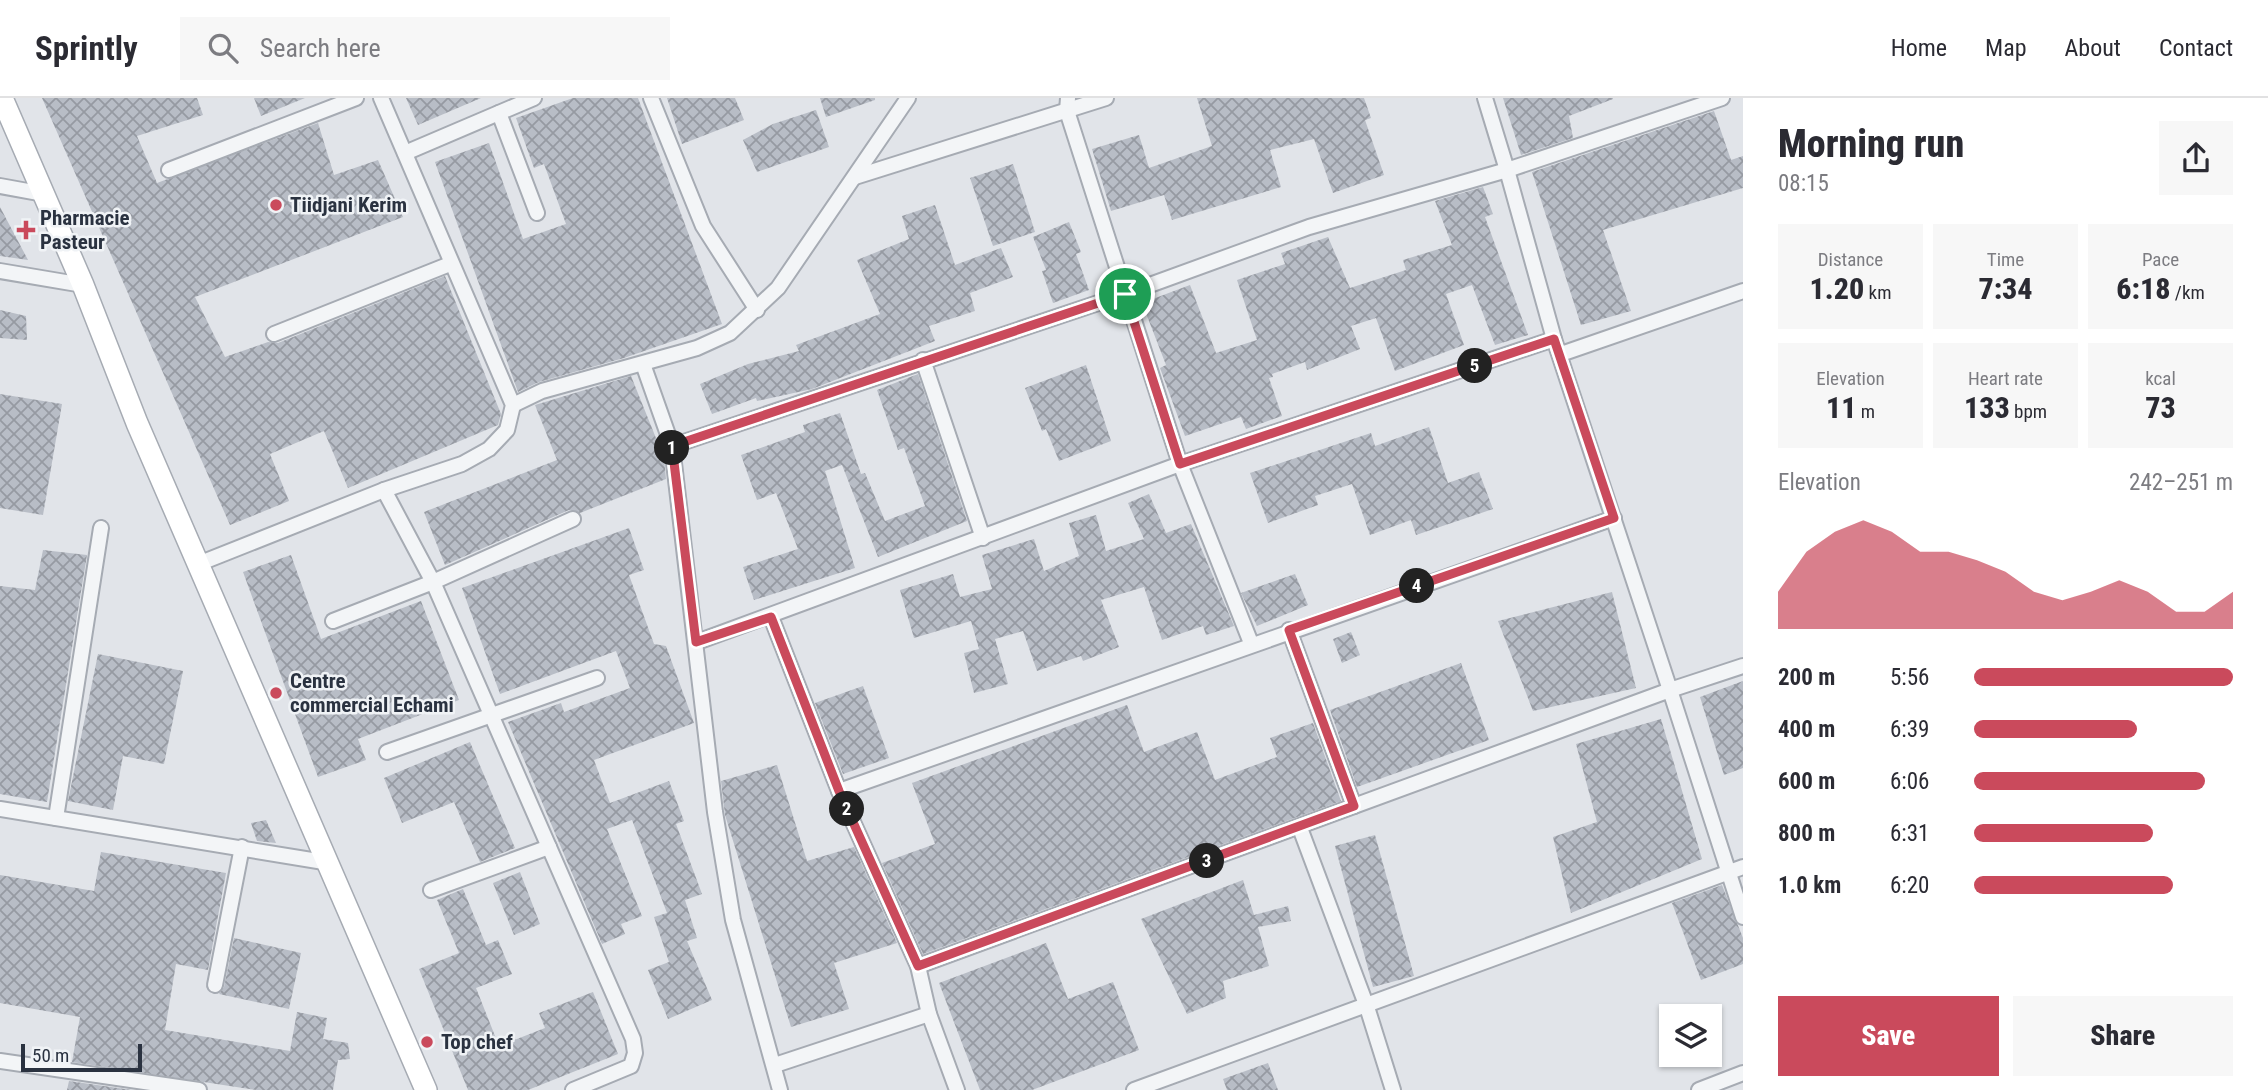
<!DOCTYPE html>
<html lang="en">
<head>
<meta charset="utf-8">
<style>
	:root { --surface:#fff; --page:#f7f7f7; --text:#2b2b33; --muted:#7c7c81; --line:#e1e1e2; --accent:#ca4a5c }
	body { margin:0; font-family:"Roboto Condensed",sans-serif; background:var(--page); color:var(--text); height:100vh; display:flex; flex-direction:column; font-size:26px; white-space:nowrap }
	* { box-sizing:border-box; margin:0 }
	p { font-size:23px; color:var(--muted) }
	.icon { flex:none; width:38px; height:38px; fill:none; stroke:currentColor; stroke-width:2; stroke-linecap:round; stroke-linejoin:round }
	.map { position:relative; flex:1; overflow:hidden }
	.details { display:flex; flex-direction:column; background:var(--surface); width:525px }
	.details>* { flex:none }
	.tools { position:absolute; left:1659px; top:906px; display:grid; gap:14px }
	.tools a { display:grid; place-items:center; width:63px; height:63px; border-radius:0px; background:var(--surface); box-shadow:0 2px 5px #0004; font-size:35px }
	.scale { position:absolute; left:21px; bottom:18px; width:121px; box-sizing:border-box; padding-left:7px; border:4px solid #2a3240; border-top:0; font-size:19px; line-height:24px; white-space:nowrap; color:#2a3240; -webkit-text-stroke:5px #f0f3f6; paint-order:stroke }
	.pin { position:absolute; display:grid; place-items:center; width:60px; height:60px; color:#fff; margin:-30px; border:4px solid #fff; border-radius:50%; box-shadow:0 2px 7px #0007 }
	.km { position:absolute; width:35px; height:35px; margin:-18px; border-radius:50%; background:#222; color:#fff; font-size:19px; line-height:35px; text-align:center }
	.round { display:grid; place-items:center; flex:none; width:74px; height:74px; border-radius:0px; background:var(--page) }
	.headline { display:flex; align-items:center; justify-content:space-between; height:119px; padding:0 35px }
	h1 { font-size:38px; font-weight:800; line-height:52px }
	.metrics { display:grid; grid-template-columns:repeat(3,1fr); gap:10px; height:119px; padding:7px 35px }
	.metrics div { display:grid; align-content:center; border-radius:0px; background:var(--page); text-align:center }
	.metrics b { font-size:30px; font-weight:800 }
	.metrics small { font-size:19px; font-weight:400 }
	.metrics p { font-size:19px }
	.chart { height:196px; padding:14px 35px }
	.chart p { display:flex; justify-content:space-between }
	.chart svg { width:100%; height:126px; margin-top:7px; fill:var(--accent); opacity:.7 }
	.action { display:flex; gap:14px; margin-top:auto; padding:14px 35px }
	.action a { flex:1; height:80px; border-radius:0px; background:var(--accent); color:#fff; font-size:28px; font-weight:800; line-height:80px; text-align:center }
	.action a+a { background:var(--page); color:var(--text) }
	ul { padding:0 35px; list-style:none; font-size:23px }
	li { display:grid; grid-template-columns:112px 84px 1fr; align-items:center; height:52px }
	li i { height:18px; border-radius:9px; background:var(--accent) }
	header { display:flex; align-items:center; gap:42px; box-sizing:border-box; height:98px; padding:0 35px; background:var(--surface); border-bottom:2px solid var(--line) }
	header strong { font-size:33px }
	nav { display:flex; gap:38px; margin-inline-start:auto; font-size:24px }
	.search { width:490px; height:63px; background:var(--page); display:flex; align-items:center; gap:18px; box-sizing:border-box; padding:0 24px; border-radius:0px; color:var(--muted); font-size:26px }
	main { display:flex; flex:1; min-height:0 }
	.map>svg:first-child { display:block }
	.building { fill:url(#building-cross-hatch) }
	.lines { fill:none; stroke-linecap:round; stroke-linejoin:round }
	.street-casing { stroke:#a6abb3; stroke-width:18 }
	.secondary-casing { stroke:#a6abb3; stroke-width:24 }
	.street { stroke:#f3f5f7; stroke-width:14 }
	.secondary { stroke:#fff; stroke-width:21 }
	.route-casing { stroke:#fff; stroke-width:14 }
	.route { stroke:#ca4a5c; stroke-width:9 }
	.poi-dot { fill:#ca4a5c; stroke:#f0f3f6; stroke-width:2.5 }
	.labels { text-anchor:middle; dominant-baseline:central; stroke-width:5; stroke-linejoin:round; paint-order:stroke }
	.poi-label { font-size:21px; font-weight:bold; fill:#2a3240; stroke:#f0f3f6; text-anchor:start }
</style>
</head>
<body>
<header>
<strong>Sprintly</strong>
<div class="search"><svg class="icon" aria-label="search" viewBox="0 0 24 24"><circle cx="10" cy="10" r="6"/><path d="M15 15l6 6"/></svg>Search here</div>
<nav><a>Home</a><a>Map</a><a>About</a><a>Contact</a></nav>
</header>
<main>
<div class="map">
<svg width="1743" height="992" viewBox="0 0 1743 992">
	<defs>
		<pattern id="building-cross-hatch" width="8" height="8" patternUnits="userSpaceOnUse" patternTransform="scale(1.75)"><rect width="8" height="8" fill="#b8bdc6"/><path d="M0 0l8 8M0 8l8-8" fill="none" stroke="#969aa2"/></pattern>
	</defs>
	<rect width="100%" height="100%" fill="#e1e4e9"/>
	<g class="building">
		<path d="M42,0H197L203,17L137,38L157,85L318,25L334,77L378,62L403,119L195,199L225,259L268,244L278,245L445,178L501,316L498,327L348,390L324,333L270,356L289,403L230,427Z"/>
		<path d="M254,0H305L261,18Z"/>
		<path d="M406,0H481L418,27Z"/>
		<path d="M573,0H638L722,226L624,260L539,284L518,294L435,64L489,45L523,141L566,126L544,66L534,70L516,20Z"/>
		<path d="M667,0H735L744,22L682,46Z"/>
		<path d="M820,0H875V2L826,19Z"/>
		<path d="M1197,0H1364L1371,20L1365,22L1384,77L1333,95L1314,41L1270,52L1281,89L1172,122L1164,97L1111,113L1092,51L1139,37L1149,70L1212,48Z"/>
		<path d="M1503,0H1613V1L1569,18L1573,40L1521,57Z"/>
		<path d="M816,12L829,49L757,74L743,42L773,26Z"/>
		<path d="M1714,13L1731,62L1743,58V90L1603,132L1631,213L1581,227L1532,74Z"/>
		<path d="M1013,66L1035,134L993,148L970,80Z"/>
		<path d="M1483,89L1493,116L1485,119L1528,237L1495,247L1472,187L1446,196L1464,247L1395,273L1376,220L1351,228L1360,251L1307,272L1305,264L1272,276L1273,279L1269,280L1282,318L1246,331L1241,319L1185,338L1160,270L1166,267L1142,205L1190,187L1216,255L1257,242L1237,182L1285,166L1281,155L1328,139L1350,190L1406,172L1403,162L1452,147L1435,103Z"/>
		<path d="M935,107L955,167L1001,150L1013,179L970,195L975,213L929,228L935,243L812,291L757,303L756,300L712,316L700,286L748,266L799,253L796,247L880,216L857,162L909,141L902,118Z"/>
		<path d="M0,109L28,162L0,158Z"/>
		<path d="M1069,124L1081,154L1076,156L1089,192L1053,205L1042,173L1046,172L1033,139Z"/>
		<path d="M0,212L26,218L27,242L0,240Z"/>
		<path d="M1086,267L1111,343L1059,363L1046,331L1042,333L1025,290Z"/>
		<path d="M918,276L967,423L878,459L842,367L825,373L855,470L754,502L743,469L798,451L776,395L757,402L741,357L805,334L803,327L840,315L861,376L865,375L885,423L925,408L904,350L898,352L877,292Z"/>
		<path d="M631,278L664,360L666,381L580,415L569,412L445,467L424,414L557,362L535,307Z"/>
		<path d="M0,296L62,306L43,417L0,410Z"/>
		<path d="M1429,329L1448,385L1479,374L1493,411L1416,437L1411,422L1370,437L1352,386L1315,398L1318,407L1268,425L1250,375L1371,335L1375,348Z"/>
		<path d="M1149,396L1166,435L1191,426L1234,528L1206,537L1203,528L1162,542L1144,489L1101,502L1119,549L1083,563L1081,558L1037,573L1023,533L995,541L1008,586L974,595L964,555L979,551L971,523L914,540L900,492L953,476L960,499L992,491L982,457L1034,441L1044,473L1079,458L1069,425L1096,417L1106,453L1144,441L1128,405Z"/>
		<path d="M629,430L644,472L629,477L654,546L666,548L694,625L594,662L610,705L669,683L684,723L676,726L702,796L685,802L697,840L687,843L712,902L668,921L648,872L669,864L654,819L667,815L632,722L607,731L642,818L621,826L625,836L602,846L508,624L561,605L564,614L630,590L616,553L500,596L462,490Z"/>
		<path d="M43,452L87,457L47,704L0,696V488L35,492Z"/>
		<path d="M291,457L321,541L421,503L459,602L358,641L366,662L318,679L243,474Z"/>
		<path d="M1295,476L1308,507L1257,528L1241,495Z"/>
		<path d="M1612,494L1636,590L1533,613L1498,523Z"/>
		<path d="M1351,534L1360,557L1342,565L1333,541Z"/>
		<path d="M98,556L183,573L164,666L123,658L113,712L68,703Z"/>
		<path d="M1461,565L1489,642L1357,689L1330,612Z"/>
		<path d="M1743,583V670L1724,677L1700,599Z"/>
		<path d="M863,588L889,660L843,676L815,605Z"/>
		<path d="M1127,607L1144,654L1197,634L1215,682L1277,659L1270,640L1313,625L1341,703L923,856L882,765L935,746L912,685Z"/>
		<path d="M1661,621L1702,761L1571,815L1553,739L1597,724L1576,646Z"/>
		<path d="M470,644L515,750L480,764L454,704L402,725L384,680Z"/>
		<path d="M777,667L807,763L854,749L897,845L834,865L849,911L791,929L725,717L721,683Z"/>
		<path d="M266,722L276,745L257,743L251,725Z"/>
		<path d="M1375,737L1414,878L1373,889L1335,748Z"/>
		<path d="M101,754L226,775L208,872L176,866L165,932L290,953L297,914L327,920L323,941L348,945L350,961L338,962L333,992H256L72,964L80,919L0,905V777L94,793Z"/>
		<path d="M520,774L540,826L514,837L493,785Z"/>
		<path d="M1243,782L1254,817L1288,808L1291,823L1258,829L1269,868L1223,883L1226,900L1187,916L1141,821Z"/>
		<path d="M1722,787L1743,840V866L1701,882L1672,805Z"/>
		<path d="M463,791L486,847L498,842L512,876L476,890L499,948L545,930L539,915L593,894L618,956L528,992H468L419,871L459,855L437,802Z"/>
		<path d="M234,840L301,855L289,911L219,896L224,889Z"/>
		<path d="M1046,845L1068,901L1113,884L1139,952L1032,992H980L939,885Z"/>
		<path d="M1268,965L1278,992H1227L1223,981Z"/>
		<path d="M69,983L132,992H67Z"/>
	</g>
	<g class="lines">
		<g class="street-casing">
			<g id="street">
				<path d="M651,0L703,128L757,212"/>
				<path d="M1068,0L1067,13L1180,366L1251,545"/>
				<path d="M1485,0L1507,72L1722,0"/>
				<path d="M499,15L537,115"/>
				<path d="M405,55L534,0"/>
				<path d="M169,72L356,0"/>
				<path d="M855,79L1106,0"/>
				<path d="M0,88L44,96"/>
				<path d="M0,173L83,187"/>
				<path d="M274,236L450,166"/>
				<path d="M1561,256L1743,193"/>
				<path d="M923,262L983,440"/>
				<path d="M643,266L672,348L715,714L733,822L780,992"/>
				<path d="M513,307L542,293L697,250L730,235L778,190L908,0"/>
				<path d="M672,348L1125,196L1309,129L1507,72L1554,241L1670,592L1743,568"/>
				<path d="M384,392L433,484L633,941L635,955L631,968L573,992"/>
				<path d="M198,466L384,392L462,366L489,351L507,332L513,307L381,0"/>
				<path d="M771,519L839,693L918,868L929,916L957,992"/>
				<path d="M333,523L433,484L573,421"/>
				<path d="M1289,532L1354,708"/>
				<path d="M697,544L1180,366L1554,241"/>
				<path d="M387,654L597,580"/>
				<path d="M839,693L1614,420"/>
				<path d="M0,711L330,765"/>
				<path d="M56,720L101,430"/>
				<path d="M1300,730L1367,909L1393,992"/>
				<path d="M431,792L549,749"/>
				<path d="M918,868L1670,592L1743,819"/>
				<path d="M215,887L242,749"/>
				<path d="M0,963L199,992"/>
				<path d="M775,967L929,916"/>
				<path d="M1134,992L1743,769"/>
				<path d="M1699,992L1743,975"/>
			</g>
		</g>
		<g class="secondary-casing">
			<path id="secondary" d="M2,0L83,187L137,325L426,992"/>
		</g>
		<use href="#street" class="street"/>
		<use href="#secondary" class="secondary"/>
	</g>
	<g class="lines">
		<g class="route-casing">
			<path id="route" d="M1125,196L1180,366L1554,241L1614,420L1289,532L1354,708L918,868L839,693L771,519L696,544L672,348Z"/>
		</g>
		<use href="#route" class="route"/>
	</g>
	<g class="poi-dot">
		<circle cx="276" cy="107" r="7"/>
		<path d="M22.5 121.5h7v7h7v7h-7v7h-7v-7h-7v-7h7z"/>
		<circle cx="276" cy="595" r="7"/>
		<circle cx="427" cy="944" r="7"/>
	</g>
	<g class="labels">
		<g class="poi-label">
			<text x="290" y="107">Tiidjani Kerim</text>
			<text x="40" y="120">Pharmacie<tspan x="40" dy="24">Pasteur</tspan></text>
			<text x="290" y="583">Centre<tspan x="290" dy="24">commercial Echami</tspan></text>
			<text x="441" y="944">Top chef</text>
		</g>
	</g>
</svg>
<div class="tools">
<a><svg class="icon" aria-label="layers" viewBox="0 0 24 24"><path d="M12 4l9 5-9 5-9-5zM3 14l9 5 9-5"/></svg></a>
</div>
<div class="scale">50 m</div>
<div class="pin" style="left:1125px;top:196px;background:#1e9e55"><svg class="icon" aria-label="arrive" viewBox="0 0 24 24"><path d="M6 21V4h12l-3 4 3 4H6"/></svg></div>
<b class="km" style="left:672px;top:350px">1</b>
<b class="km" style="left:847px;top:711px">2</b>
<b class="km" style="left:1207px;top:763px">3</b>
<b class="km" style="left:1417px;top:488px">4</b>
<b class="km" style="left:1475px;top:268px">5</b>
</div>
<section class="details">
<div class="headline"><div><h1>Morning run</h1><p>08:15</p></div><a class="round"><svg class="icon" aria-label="share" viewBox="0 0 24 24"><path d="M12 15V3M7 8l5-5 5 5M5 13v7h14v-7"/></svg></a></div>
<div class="metrics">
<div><p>Distance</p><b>1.20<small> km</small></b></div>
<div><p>Time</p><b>7:34</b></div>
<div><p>Pace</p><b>6:18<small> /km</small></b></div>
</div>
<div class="metrics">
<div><p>Elevation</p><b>11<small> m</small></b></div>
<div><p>Heart rate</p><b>133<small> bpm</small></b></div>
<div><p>kcal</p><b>73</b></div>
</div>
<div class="chart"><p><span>Elevation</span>242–251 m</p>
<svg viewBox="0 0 160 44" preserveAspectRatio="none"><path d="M0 44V31L10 17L20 10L30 6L40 10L50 17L60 17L70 20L80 24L90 31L100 34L110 31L120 27L130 31L140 38L150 38L160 31V44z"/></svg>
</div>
<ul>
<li><b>200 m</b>5:56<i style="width:100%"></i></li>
<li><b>400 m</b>6:39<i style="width:63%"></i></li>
<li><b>600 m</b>6:06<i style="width:89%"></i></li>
<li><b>800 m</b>6:31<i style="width:69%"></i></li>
<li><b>1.0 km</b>6:20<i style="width:77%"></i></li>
</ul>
<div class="action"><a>Save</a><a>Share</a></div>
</section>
</main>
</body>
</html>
